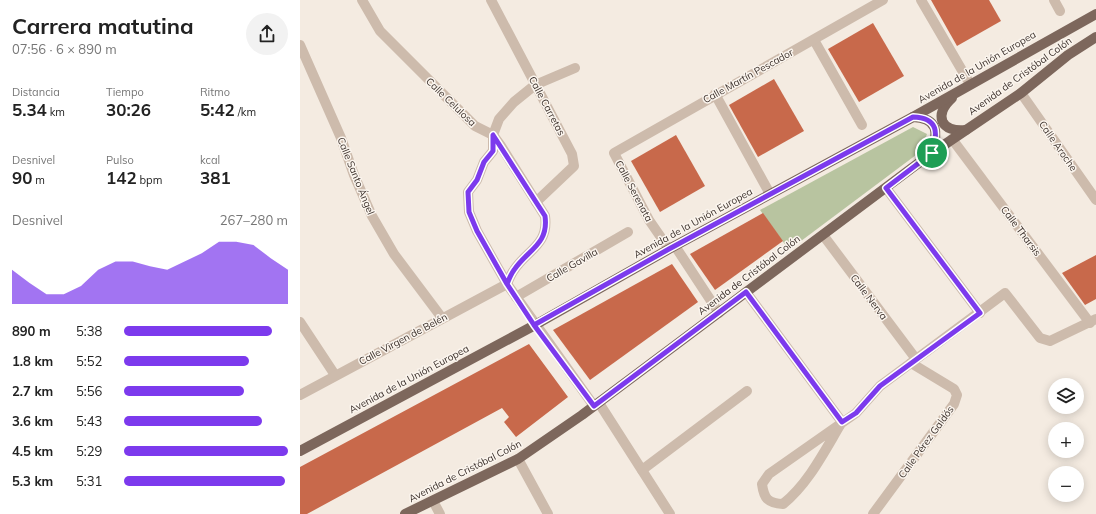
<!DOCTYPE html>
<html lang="es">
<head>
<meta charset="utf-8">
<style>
	:root { --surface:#fff; --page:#f2f2f2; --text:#222; --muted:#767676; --accent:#7c3aed }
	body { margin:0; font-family:Mulish,sans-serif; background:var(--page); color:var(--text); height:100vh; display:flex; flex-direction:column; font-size:15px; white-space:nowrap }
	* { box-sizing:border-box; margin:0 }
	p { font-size:13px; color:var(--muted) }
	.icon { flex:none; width:22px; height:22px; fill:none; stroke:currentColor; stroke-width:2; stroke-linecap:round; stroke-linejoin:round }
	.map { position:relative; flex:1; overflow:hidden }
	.side { display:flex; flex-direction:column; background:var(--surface); width:300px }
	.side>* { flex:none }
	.fabs { position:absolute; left:748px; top:378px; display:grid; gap:8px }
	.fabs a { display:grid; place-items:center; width:36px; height:36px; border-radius:50%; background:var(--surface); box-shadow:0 2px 10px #0003; font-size:20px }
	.pin { position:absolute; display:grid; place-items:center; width:34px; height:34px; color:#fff; margin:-17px; border:2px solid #fff; border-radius:50%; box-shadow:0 1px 4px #0007 }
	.round { display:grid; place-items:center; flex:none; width:42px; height:42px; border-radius:21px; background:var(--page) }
	.summary { display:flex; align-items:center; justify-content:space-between; height:68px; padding:0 12px }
	h1 { font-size:22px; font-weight:700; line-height:30px }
	.figures { display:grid; grid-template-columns:repeat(3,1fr); gap:6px; height:68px; padding:4px 12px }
	.figures div { display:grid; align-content:center }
	.figures b { font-size:17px; font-weight:700 }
	.figures small { font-size:11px; font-weight:400 }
	.figures p { font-size:11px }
	.chart { height:112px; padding:8px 12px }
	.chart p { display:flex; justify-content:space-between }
	.chart svg { width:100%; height:72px; margin-top:4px; fill:var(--accent); opacity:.7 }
	ul { padding:0 12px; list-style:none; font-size:13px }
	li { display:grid; grid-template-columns:64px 48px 1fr; align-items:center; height:30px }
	li i { height:10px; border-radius:5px; background:var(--accent) }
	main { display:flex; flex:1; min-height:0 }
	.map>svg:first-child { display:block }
	.green { fill:#b8c4a0 }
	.building { fill:#c8694b }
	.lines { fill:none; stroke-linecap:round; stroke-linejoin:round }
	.minor { stroke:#cdbbac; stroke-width:10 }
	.major { stroke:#7d675c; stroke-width:10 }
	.route-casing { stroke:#fff; stroke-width:8 }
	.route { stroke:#7c3aed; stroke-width:5 }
	.labels { text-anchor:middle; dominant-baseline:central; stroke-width:3; stroke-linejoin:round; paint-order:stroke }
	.street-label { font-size:10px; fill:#3b302b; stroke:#fbf5ee }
</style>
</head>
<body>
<main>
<section class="side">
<div class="summary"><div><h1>Carrera matutina</h1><p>07:56 · 6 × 890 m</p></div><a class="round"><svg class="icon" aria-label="share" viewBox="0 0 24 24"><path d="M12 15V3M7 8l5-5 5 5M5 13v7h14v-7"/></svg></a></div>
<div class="figures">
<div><p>Distancia</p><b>5.34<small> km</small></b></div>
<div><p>Tiempo</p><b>30:26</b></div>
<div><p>Ritmo</p><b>5:42<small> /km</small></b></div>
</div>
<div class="figures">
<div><p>Desnivel</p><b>90<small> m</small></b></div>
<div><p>Pulso</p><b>142<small> bpm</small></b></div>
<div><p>kcal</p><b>381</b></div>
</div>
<div class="chart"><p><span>Desnivel</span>267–280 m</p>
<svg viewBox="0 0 160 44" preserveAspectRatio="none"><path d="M0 44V23L10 31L20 38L30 38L40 33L50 23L60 18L70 18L80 21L90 23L100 18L110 13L120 6L130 6L140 8L150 16L160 23V44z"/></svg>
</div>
<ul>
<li><b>890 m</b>5:38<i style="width:90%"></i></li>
<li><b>1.8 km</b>5:52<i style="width:76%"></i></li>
<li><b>2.7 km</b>5:56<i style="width:73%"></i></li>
<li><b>3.6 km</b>5:43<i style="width:84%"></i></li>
<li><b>4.5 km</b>5:29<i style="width:100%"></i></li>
<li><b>5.3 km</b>5:31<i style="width:98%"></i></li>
</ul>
</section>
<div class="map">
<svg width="796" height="514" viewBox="0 0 796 514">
	<rect width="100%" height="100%" fill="#f4ebe1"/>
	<path class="green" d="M613,127L627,134L620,152L489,250L460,210Z"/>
	<g class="building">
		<path d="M631,0H689L701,21L657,46Z"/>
		<path d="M573,23L604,76L559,102L528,49Z"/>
		<path d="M474,79L504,131L458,157L429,105Z"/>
		<path d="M376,135L405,186L360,212L331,161Z"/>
		<path d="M463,213L483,241L415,290L390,254Z"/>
		<path d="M796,255V299L785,305L762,273Z"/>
		<path d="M372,264L398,302L290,380L253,330Z"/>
		<path d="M229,344L268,397L216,437L204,422L209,417L202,408L7,514H0V467Z"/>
	</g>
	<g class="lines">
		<g class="minor">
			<path d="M191,0L272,154L274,166L236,202"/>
			<path d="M621,0L670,84"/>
			<path d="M754,0L760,11"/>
			<path d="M514,40L562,125"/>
			<path d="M0,45L41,138L54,175L72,216L94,254L142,318"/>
			<path d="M275,68L235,85L214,102L199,119L193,135V151L184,162L177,180L168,192L169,212L177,231L207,284L294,406"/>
			<path d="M721,93L796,200"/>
			<path d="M415,94L470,194"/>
			<path d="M652,139L790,323"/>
			<path d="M586,188L680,313"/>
			<path d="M523,235L616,359"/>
			<path d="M375,246L419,313"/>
			<path d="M369,249L349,220L314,153L583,0"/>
			<path d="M446,292L542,422"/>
			<path d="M216,297L328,232"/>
			<path d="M0,322L35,375"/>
			<path d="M0,395L207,284C209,279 211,274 214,270C227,250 249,245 245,216L201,146L193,135L175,126L80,31L62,0"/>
			<path d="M299,403L370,514"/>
			<path d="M542,422C525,450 509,483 483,504C468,503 464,499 462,484L469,474L556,413L580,386L705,293L740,338L750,341L796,319"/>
			<path d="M218,459L248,514"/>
			<path d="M342,470L447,391"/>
			<path d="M133,501L140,514"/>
			<path d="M573,514L654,404L657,395L654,389L611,363"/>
		</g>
		<g class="major">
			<path d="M652,98C633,115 641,133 666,130"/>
			<path d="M613,117C639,118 638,133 632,153"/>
			<path d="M0,451L235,325L369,249L613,117L796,14"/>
			<path d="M105,514L218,459L282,415L632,153L721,93L768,55L796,37"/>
		</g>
	</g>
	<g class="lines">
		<g class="route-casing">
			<path id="route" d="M632,153C638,133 639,118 613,117L369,249L234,325L207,284C209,279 211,274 214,270C227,250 249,245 245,216L193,135V151L184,162L177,180L168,192L169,212L177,231L207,284L234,325L294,406L446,292L542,422L556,413L580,386L680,313L586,188L632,153"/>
		</g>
		<use href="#route" class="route"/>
	</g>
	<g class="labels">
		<g class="street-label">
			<text transform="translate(677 67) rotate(-30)">Avenida de la Unión Europea</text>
			<text transform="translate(448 76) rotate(-29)">Calle Martín Pescador</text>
			<text transform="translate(720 76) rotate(-36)">Avenida de Cristóbal Colón</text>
			<text transform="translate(151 102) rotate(44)">Calle Celulosa</text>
			<text transform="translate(247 106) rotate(62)">Calle Carretas</text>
			<text transform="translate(758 146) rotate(55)">Calle Aroche</text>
			<text transform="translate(56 176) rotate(68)">Calle Santo Ángel</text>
			<text transform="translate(334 191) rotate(62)">Calle Serenata</text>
			<text transform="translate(393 223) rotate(-29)">Avenida de la Unión Europea</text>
			<text transform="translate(721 231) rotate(53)">Calle Tharsis</text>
			<text transform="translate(272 265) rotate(-30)">Calle Gavilla</text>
			<text transform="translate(449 275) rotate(-37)">Avenida de Cristóbal Colón</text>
			<text transform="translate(569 297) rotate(53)">Calle Nerva</text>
			<text transform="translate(103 339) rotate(-28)">Calle Virgen de Belén</text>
			<text transform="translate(109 379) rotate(-28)">Avenida de la Unión Europea</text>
			<text transform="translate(626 442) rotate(-54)">Calle Pérez Galdós</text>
			<text transform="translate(165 471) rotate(-27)">Avenida de Cristóbal Colón</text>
		</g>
	</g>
</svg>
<div class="fabs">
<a><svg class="icon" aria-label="layers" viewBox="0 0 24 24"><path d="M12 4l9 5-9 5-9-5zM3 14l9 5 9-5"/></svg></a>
<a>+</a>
<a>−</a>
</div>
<div class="pin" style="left:632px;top:153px;background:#1e9e55"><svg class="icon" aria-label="arrive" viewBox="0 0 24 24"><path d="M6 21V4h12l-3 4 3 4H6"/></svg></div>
</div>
</main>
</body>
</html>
